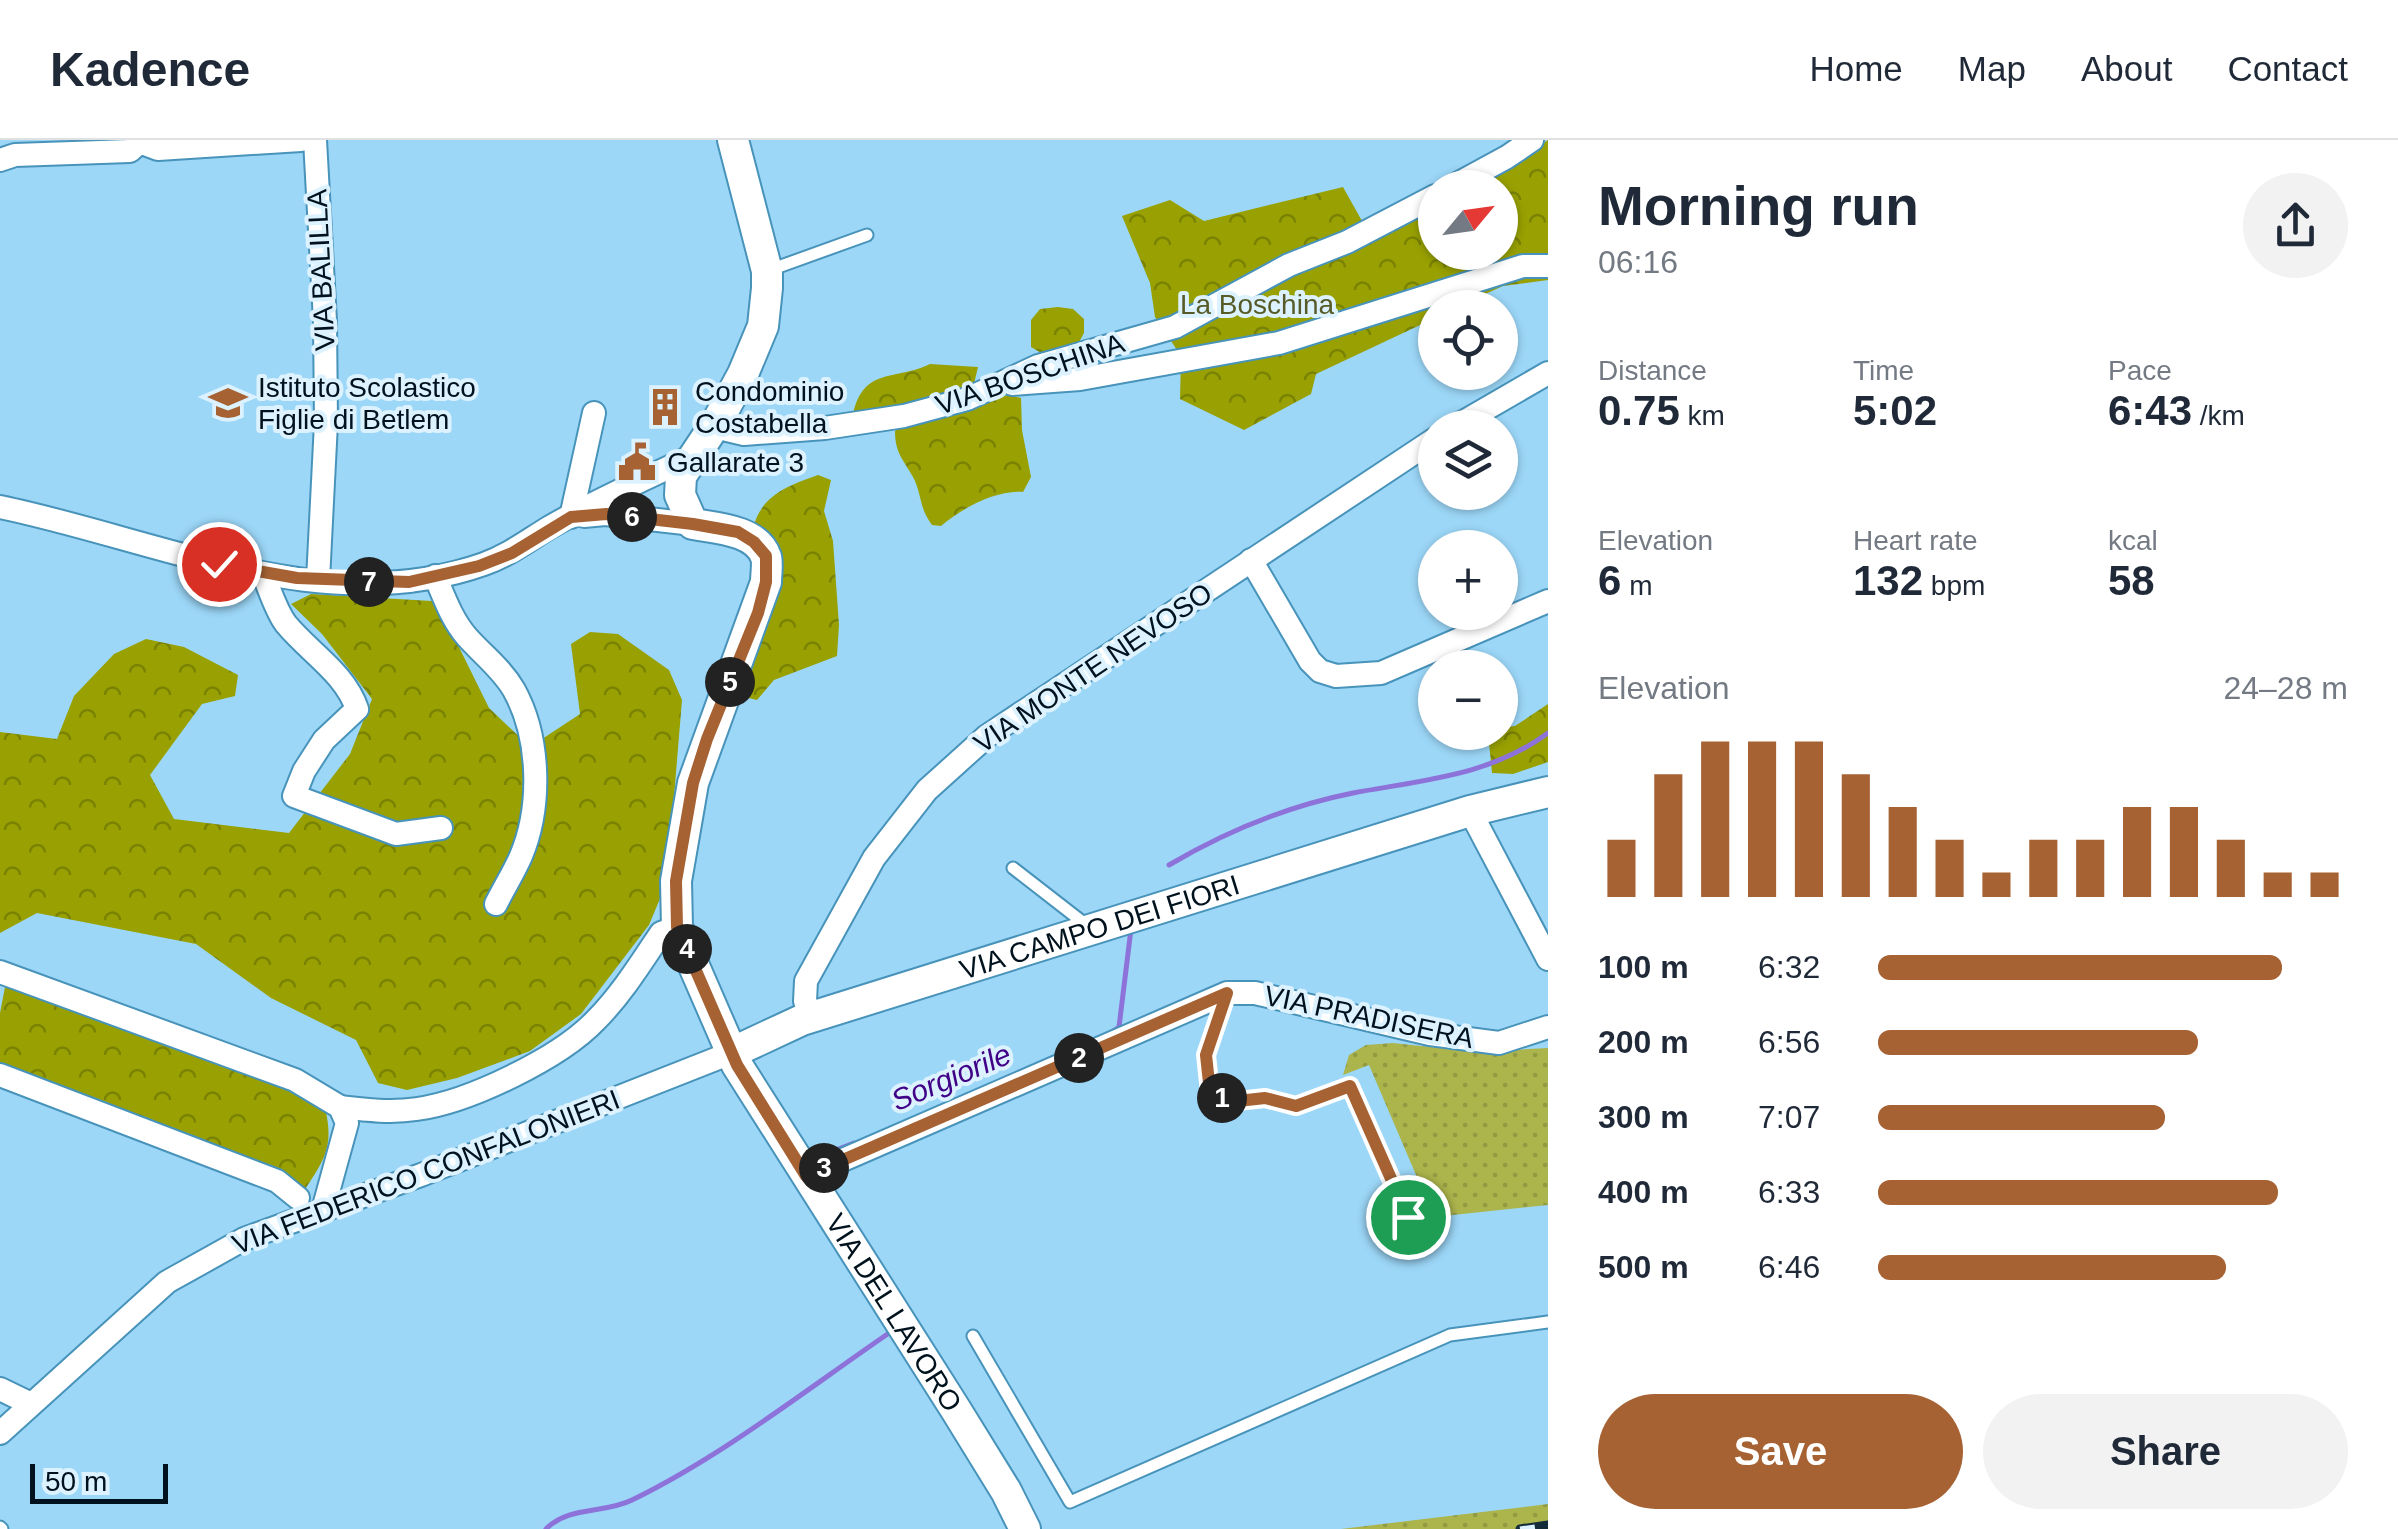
<!DOCTYPE html>
<html lang="en">
<head>
<meta charset="utf-8">
<style>
	:root { --surface:#fff; --page:#f2f2f3; --text:#1f2937; --muted:#747a83; --line:#e0e1e3; --accent:#a66233 }
	body { margin:0; font-family:Helvetica,sans-serif; background:var(--page); color:var(--text); height:100vh; display:flex; flex-direction:column; font-size:38px; white-space:nowrap }
	* { box-sizing:border-box; margin:0 }
	p { font-size:32px; color:var(--muted) }
	.icon { flex:none; width:55px; height:55px; fill:none; stroke:currentColor; stroke-width:2; stroke-linecap:round; stroke-linejoin:round }
	.map { position:relative; flex:1; overflow:hidden }
	.sheet { display:flex; flex-direction:column; background:var(--surface); width:850px }
	.sheet>* { flex:none }
	.needle { width:65px; rotate:61deg }
	.buttons { position:absolute; left:1418px; top:30px; display:grid; gap:20px }
	.buttons a { display:grid; place-items:center; width:100px; height:100px; border-radius:50%; background:var(--surface); box-shadow:0 2px 8px #0004; font-size:50px }
	.scale { position:absolute; left:30px; bottom:25px; width:138px; box-sizing:border-box; padding-left:10px; border:5px solid #00121d; border-top:0; font-size:28px; line-height:35px; white-space:nowrap; color:#00121d; -webkit-text-stroke:8px #ddf2ff; paint-order:stroke }
	.pin { position:absolute; display:grid; place-items:center; width:85px; height:85px; color:#fff; margin:-42px; border:5px solid #fff; border-radius:50%; box-shadow:0 2px 10px #0007 }
	.km { position:absolute; width:50px; height:50px; margin:-25px; border-radius:50%; background:#222; color:#fff; font-size:28px; line-height:50px; text-align:center }
	.round { display:grid; place-items:center; flex:none; width:105px; height:105px; border-radius:52px; background:var(--page) }
	.overview { display:flex; align-items:center; justify-content:space-between; height:170px; padding:0 50px }
	h1 { font-size:55px; font-weight:700; line-height:75px }
	.metrics { display:grid; grid-template-columns:repeat(3,1fr); gap:15px; height:170px; padding:10px 50px }
	.metrics div { display:grid; align-content:center }
	.metrics b { font-size:42px; font-weight:700 }
	.metrics small { font-size:28px; font-weight:400 }
	.metrics p { font-size:28px }
	.chart { height:280px; padding:20px 50px }
	.chart p { display:flex; justify-content:space-between }
	.chart svg { width:100%; height:180px; margin-top:10px; stroke:var(--accent); stroke-width:6 }
	.cta { display:flex; gap:20px; margin-top:auto; padding:20px 50px }
	.cta a { flex:1; height:115px; border-radius:60px; background:var(--accent); color:#fff; font-size:40px; font-weight:700; line-height:115px; text-align:center }
	.cta a+a { background:var(--page); color:var(--text) }
	ul { padding:0 50px; list-style:none; font-size:32px }
	li { display:grid; grid-template-columns:160px 120px 1fr; align-items:center; height:75px }
	li i { height:25px; border-radius:12px; background:var(--accent) }
	header { display:flex; align-items:center; gap:60px; box-sizing:border-box; height:140px; padding:0 50px; background:var(--surface); border-bottom:2px solid var(--line) }
	header strong { font-size:48px }
	nav { display:flex; gap:55px; margin-inline-start:auto; font-size:35px }
	main { display:flex; flex:1; min-height:0 }
	.map>svg:first-child { display:block }
	.grass { fill:url(#grass-dots) }
	.forest { fill:url(#forest-crowns) }
	.lines { fill:none; stroke-linecap:round; stroke-linejoin:round }
	.stream { stroke:#8d72d9; stroke-width:5 }
	.lane-casing { stroke:#4893ba; stroke-width:15 }
	.street-casing { stroke:#4893ba; stroke-width:26 }
	.secondary-casing { stroke:#4893ba; stroke-width:34 }
	.lane { stroke:#fff; stroke-width:11 }
	.street { stroke:#fff; stroke-width:22 }
	.secondary { stroke:#fff; stroke-width:30 }
	.rail-casing { stroke:#142b39; stroke-width:9 }
	.rail { stroke:#ddf2ff; stroke-width:5; stroke-dasharray:15; stroke-linecap:butt }
	.route-casing { stroke:#fff; stroke-width:20 }
	.route { stroke:#a66233; stroke-width:12 }
	.labels { text-anchor:middle; dominant-baseline:central; stroke-width:8; stroke-linejoin:round; paint-order:stroke }
	.street-label { font-size:28px; fill:#00121d; stroke:#ddf2ff }
	.park-label { font-size:28px; fill:#575b28; stroke:#ddf2ff }
	.poi-label { font-size:28px; fill:#00121d; stroke:#ddf2ff; text-anchor:start }
	.water-label { font-size:30px; font-style:italic; fill:#400387; stroke:#ddf2ff }
</style>
</head>
<body>
<header>
<strong>Kadence</strong>
<nav><a>Home</a><a>Map</a><a>About</a><a>Contact</a></nav>
</header>
<main>
<div class="map">
<svg width="1548" height="1389" viewBox="0 0 1548 1389">
	<defs>
		<pattern id="grass-dots" width="8" height="8" patternUnits="userSpaceOnUse" patternTransform="scale(2.5)"><rect width="8" height="8" fill="#acb54c"/><path d="M2 2h.1M6 6h.1" fill="none" stroke="#929b42" stroke-width="1.8" stroke-linecap="round"/></pattern>
		<pattern id="forest-crowns" width="20" height="18" patternUnits="userSpaceOnUse" patternTransform="scale(2.5)"><rect width="20" height="18" fill="#98a101"/><path d="M2 6a3 3 0 1 1 6 0M12 15a3 3 0 1 1 6 0" fill="none" stroke="#7a8203"/></pattern>
	</defs>
	<rect width="100%" height="100%" fill="#9cd7f8"/>
	<g class="grass">
		<path d="M1393,903L1477,912L1548,908V1065L1434,1077L1369,925L1343,935L1349,915L1366,905Z"/>
		<path d="M1548,1364V1389H1341Z"/>
	</g>
	<g class="forest">
		<path d="M1548,0V140L1503,146L1457,167L1435,168V178L1316,234L1311,254L1244,290L1180,259L1181,216L1155,177L1150,143L1122,76L1170,60L1204,81L1343,47L1371,97L1435,65V112H1500V48L1468,47L1515,23Z"/>
		<path d="M1058,167L1073,169L1084,179V193L1077,206L1043,214L1031,207V180L1040,169Z"/>
		<path d="M930,224L978,227L974,244L931,259L853,274C864,226 896,241 930,224Z"/>
		<path d="M1008,255L1021,258L1022,290L1031,337L1023,352C996,350 962,368 941,386L932,385C919,368 922,354 913,337C903,319 895,313 895,291L901,285Z"/>
		<path d="M818,335L831,340L824,371L833,401L839,485L837,516L774,540L757,560L740,556C750,528 786,444 782,421C779,403 768,395 754,385C763,354 790,345 818,335Z"/>
		<path d="M311,454L432,461L454,497L489,568L530,607L580,574L571,504L590,492L618,494L669,530L682,560L667,742L649,785L581,874L530,911L457,938L407,950L378,943L356,900L271,858L196,804L37,773L0,793V592L57,599L74,556L114,514L146,499L184,507L238,535L235,556L202,564L150,635L174,679L289,693L350,614L372,559L322,494L291,464Z"/>
		<path d="M1548,564V622L1513,634L1492,633L1488,593L1500,592V588L1515,586Z"/>
		<path d="M5,847L285,947L326,972C334,1010 322,1023 302,1054L0,928V873Z"/>
	</g>
	<g class="lines">
		<g class="stream">
			<path d="M1169,725C1225,692 1288,666 1353,653C1422,640 1490,636 1548,593"/>
			<path d="M1112,892L1119,887L1131,789"/>
			<path d="M818,1017L854,1003"/>
			<path d="M546,1389C568,1366 604,1374 632,1360C724,1315 807,1249 892,1191"/>
		</g>
		<g class="lane-casing">
			<g id="lane">
				<path d="M767,131L867,95"/>
				<path d="M1013,728L1089,787"/>
				<path d="M1227,853L1206,915L1210,952L1229,962L1265,958L1295,966L1350,946L1408,1077"/>
				<path d="M973,1196L1070,1362L1450,1195L1548,1182"/>
				<path d="M0,1387L2,1389"/>
			</g>
		</g>
		<g class="street-casing">
			<g id="street">
				<path d="M315,0L325,181L326,283L318,440"/>
				<path d="M142,3L158,9L301,0"/>
				<path d="M0,20L15,15L130,11L142,0"/>
				<path d="M1450,48L1507,17L1532,0"/>
				<path d="M1012,244L1080,239L1279,203L1523,126H1548"/>
				<path d="M717,282L727,290L744,294L825,288L904,276L967,259L1038,226L1175,187L1289,125L1347,102L1435,56"/>
				<path d="M1453,288L1548,233"/>
				<path d="M0,367C156,399 324,481 484,424C509,415 527,401 550,387C595,361 645,339 693,316"/>
				<path d="M584,376L605,374L693,384"/>
				<path d="M571,377L594,273"/>
				<path d="M1251,420L1310,521L1320,531L1336,536L1381,533L1548,461"/>
				<path d="M263,434C270,450 276,471 286,484C310,513 345,533 357,569L324,600L304,631L294,656L396,694L441,688"/>
				<path d="M435,436C444,457 452,480 467,497C483,515 502,529 514,550C540,597 542,666 521,716C514,732 504,748 496,764"/>
				<path d="M1470,671L1548,819"/>
				<path d="M0,832L295,940L340,967L347,983L323,1070"/>
				<path d="M812,877L805,861L806,841L874,718L927,650L987,596L1435,299"/>
				<path d="M0,935L277,1041L298,1058"/>
				<path d="M340,967C366,970 391,973 417,969C469,962 560,918 596,880C621,855 641,823 661,793L677,787"/>
				<path d="M806,1036L1227,853H1255L1430,894L1499,903L1548,887"/>
				<path d="M0,1249L31,1264"/>
				<path d="M0,1293L167,1142L244,1099L421,1035L731,913"/>
			</g>
		</g>
		<g class="secondary-casing">
			<g id="secondary">
				<path id="s1" d="M733,0L767,131V148L763,186L743,234L717,282L681,336L680,355L693,384C716,388 757,390 766,417C768,423 766,435 766,442L693,643L676,741L677,787L737,925L956,1270L1006,1351L1025,1389"/>
				<path id="s2" d="M731,913L802,880L1470,671L1548,652"/>
			</g>
		</g>
		<use href="#lane" class="lane"/>
		<use href="#street" class="street"/>
		<use href="#secondary" class="secondary"/>
		<g class="rail-casing">
			<path id="rail" d="M1520,1389L1548,1385"/>
		</g>
		<use href="#rail" class="rail"/>
	</g>
	<g class="lines">
		<g class="route-casing">
			<path id="route" d="M219,424L297,438L409,442L479,426L512,413L571,377L606,374L693,384L738,392L754,402L766,416V442L758,473L707,599L693,643L676,741L677,787L737,925L806,1036L1227,853L1206,915L1210,952L1229,962L1265,958L1296,966L1350,946L1408,1077"/>
		</g>
		<use href="#route" class="route"/>
	</g>
	<defs>
		<g id="school-bare" transform="scale(3)"><path d="M0-5L7-2L0 1L-7-2ZM-4 1L0 2.5L4 1V4Q0 6-4 4Z" fill="#a66233" stroke="#ddf2ff" stroke-width="2.5" paint-order="stroke"/></g>
		<g id="building-bare" transform="scale(3)"><path d="M-4-6H4V6H1V3H-1V6H-4ZM-2.5-4.3h1.7v1.8h-1.7ZM.8-4.3h1.7v1.8H.8ZM-2.5-1h1.7V.8h-1.7ZM.8-1h1.7V.8H.8Z" fill="#a66233" stroke="#ddf2ff" stroke-width="2.5" paint-order="stroke"/></g>
		<g id="civic-bare" transform="scale(3)"><path d="M-.6-6.5H3V-4.5H.6V-3L4-1V1h2V6H-6V1h2V-1L-.6-3ZM-1.2 2.5V6h2.4V2.5Z" fill="#a66233" stroke="#ddf2ff" stroke-width="2.5" paint-order="stroke"/></g>
	</defs>
	<g fill-rule="evenodd">
		<use href="#school-bare" x="228" y="263"/>
		<use href="#building-bare" x="665" y="267"/>
		<use href="#civic-bare" x="637" y="322"/>
	</g>
	<g class="labels">
		<g class="street-label">
			<text transform="translate(321 130) rotate(-93)">VIA BALILLA</text>
			<text transform="translate(1030 234) rotate(-19)">VIA BOSCHINA</text>
			<text transform="translate(1093 528) rotate(-34)">VIA MONTE NEVOSO</text>
			<text stroke="none"><textPath href="#s2" startOffset="390">VIA CAMPO DEI FIORI</textPath></text>
			<text transform="translate(1369 877) rotate(12)">VIA PRADISERA</text>
			<text transform="translate(426 1032) rotate(-21)">VIA FEDERICO CONFALONIERI</text>
			<text stroke="none"><textPath href="#s1" startOffset="1325">VIA DEL LAVORO</textPath></text>
		</g>
		<g class="park-label">
			<text x="1257" y="164">La Boschina</text>
		</g>
		<g class="poi-label">
			<text x="258" y="247">Istituto Scolastico<tspan x="258" dy="32">Figlie di Betlem</tspan></text>
			<text x="695" y="251">Condominio<tspan x="695" dy="32">Costabella</tspan></text>
			<text x="667" y="322">Gallarate 3</text>
		</g>
		<g class="water-label">
			<text transform="translate(951 937) rotate(-23)">Sorgiorile</text>
		</g>
	</g>
</svg>
<div class="buttons">
<a><svg class="needle" viewBox="-14 -14 28 28"><path d="M0-13l5 13h-10z" fill="#e53935"/><path d="M0 13l5-13h-10z" fill="#747a83"/></svg></a>
<a><svg class="icon" aria-label="locate" viewBox="0 0 24 24"><circle cx="12" cy="12" r="6"/><path d="M12 2v4M12 18v4M2 12h4M18 12h4"/></svg></a>
<a><svg class="icon" aria-label="layers" viewBox="0 0 24 24"><path d="M12 4l9 5-9 5-9-5zM3 14l9 5 9-5"/></svg></a>
<a>+</a>
<a>−</a>
</div>
<div class="scale">50 m</div>
<div class="pin" style="left:1408px;top:1077px;background:#1e9e55"><svg class="icon" aria-label="arrive" viewBox="0 0 24 24"><path d="M6 21V4h12l-3 4 3 4H6"/></svg></div>
<div class="pin" style="left:219px;top:424px;background:#d93025"><svg class="icon" aria-label="check" viewBox="0 0 24 24"><path d="M5 12l5 5 9-10"/></svg></div>
<b class="km" style="left:1222px;top:958px">1</b>
<b class="km" style="left:1079px;top:918px">2</b>
<b class="km" style="left:824px;top:1028px">3</b>
<b class="km" style="left:687px;top:809px">4</b>
<b class="km" style="left:730px;top:542px">5</b>
<b class="km" style="left:632px;top:377px">6</b>
<b class="km" style="left:369px;top:442px">7</b>
</div>
<section class="sheet">
<div class="overview"><div><h1>Morning run</h1><p>06:16</p></div><a class="round"><svg class="icon" aria-label="share" viewBox="0 0 24 24"><path d="M12 15V3M7 8l5-5 5 5M5 13v7h14v-7"/></svg></a></div>
<div class="metrics">
<div><p>Distance</p><b>0.75<small> km</small></b></div>
<div><p>Time</p><b>5:02</b></div>
<div><p>Pace</p><b>6:43<small> /km</small></b></div>
</div>
<div class="metrics">
<div><p>Elevation</p><b>6<small> m</small></b></div>
<div><p>Heart rate</p><b>132<small> bpm</small></b></div>
<div><p>kcal</p><b>58</b></div>
</div>
<div class="chart"><p><span>Elevation</span>24–28 m</p>
<svg viewBox="0 0 160 44" preserveAspectRatio="none"><path d="M5 44V30M15 44V14M25 44V6M35 44V6M45 44V6M55 44V14M65 44V22M75 44V30M85 44V38M95 44V30M105 44V30M115 44V22M125 44V22M135 44V30M145 44V38M155 44V38"/></svg>
</div>
<ul>
<li><b>100 m</b>6:32<i style="width:86%"></i></li>
<li><b>200 m</b>6:56<i style="width:68%"></i></li>
<li><b>300 m</b>7:07<i style="width:61%"></i></li>
<li><b>400 m</b>6:33<i style="width:85%"></i></li>
<li><b>500 m</b>6:46<i style="width:74%"></i></li>
</ul>
<div class="cta"><a>Save</a><a>Share</a></div>
</section>
</main>
</body>
</html>
